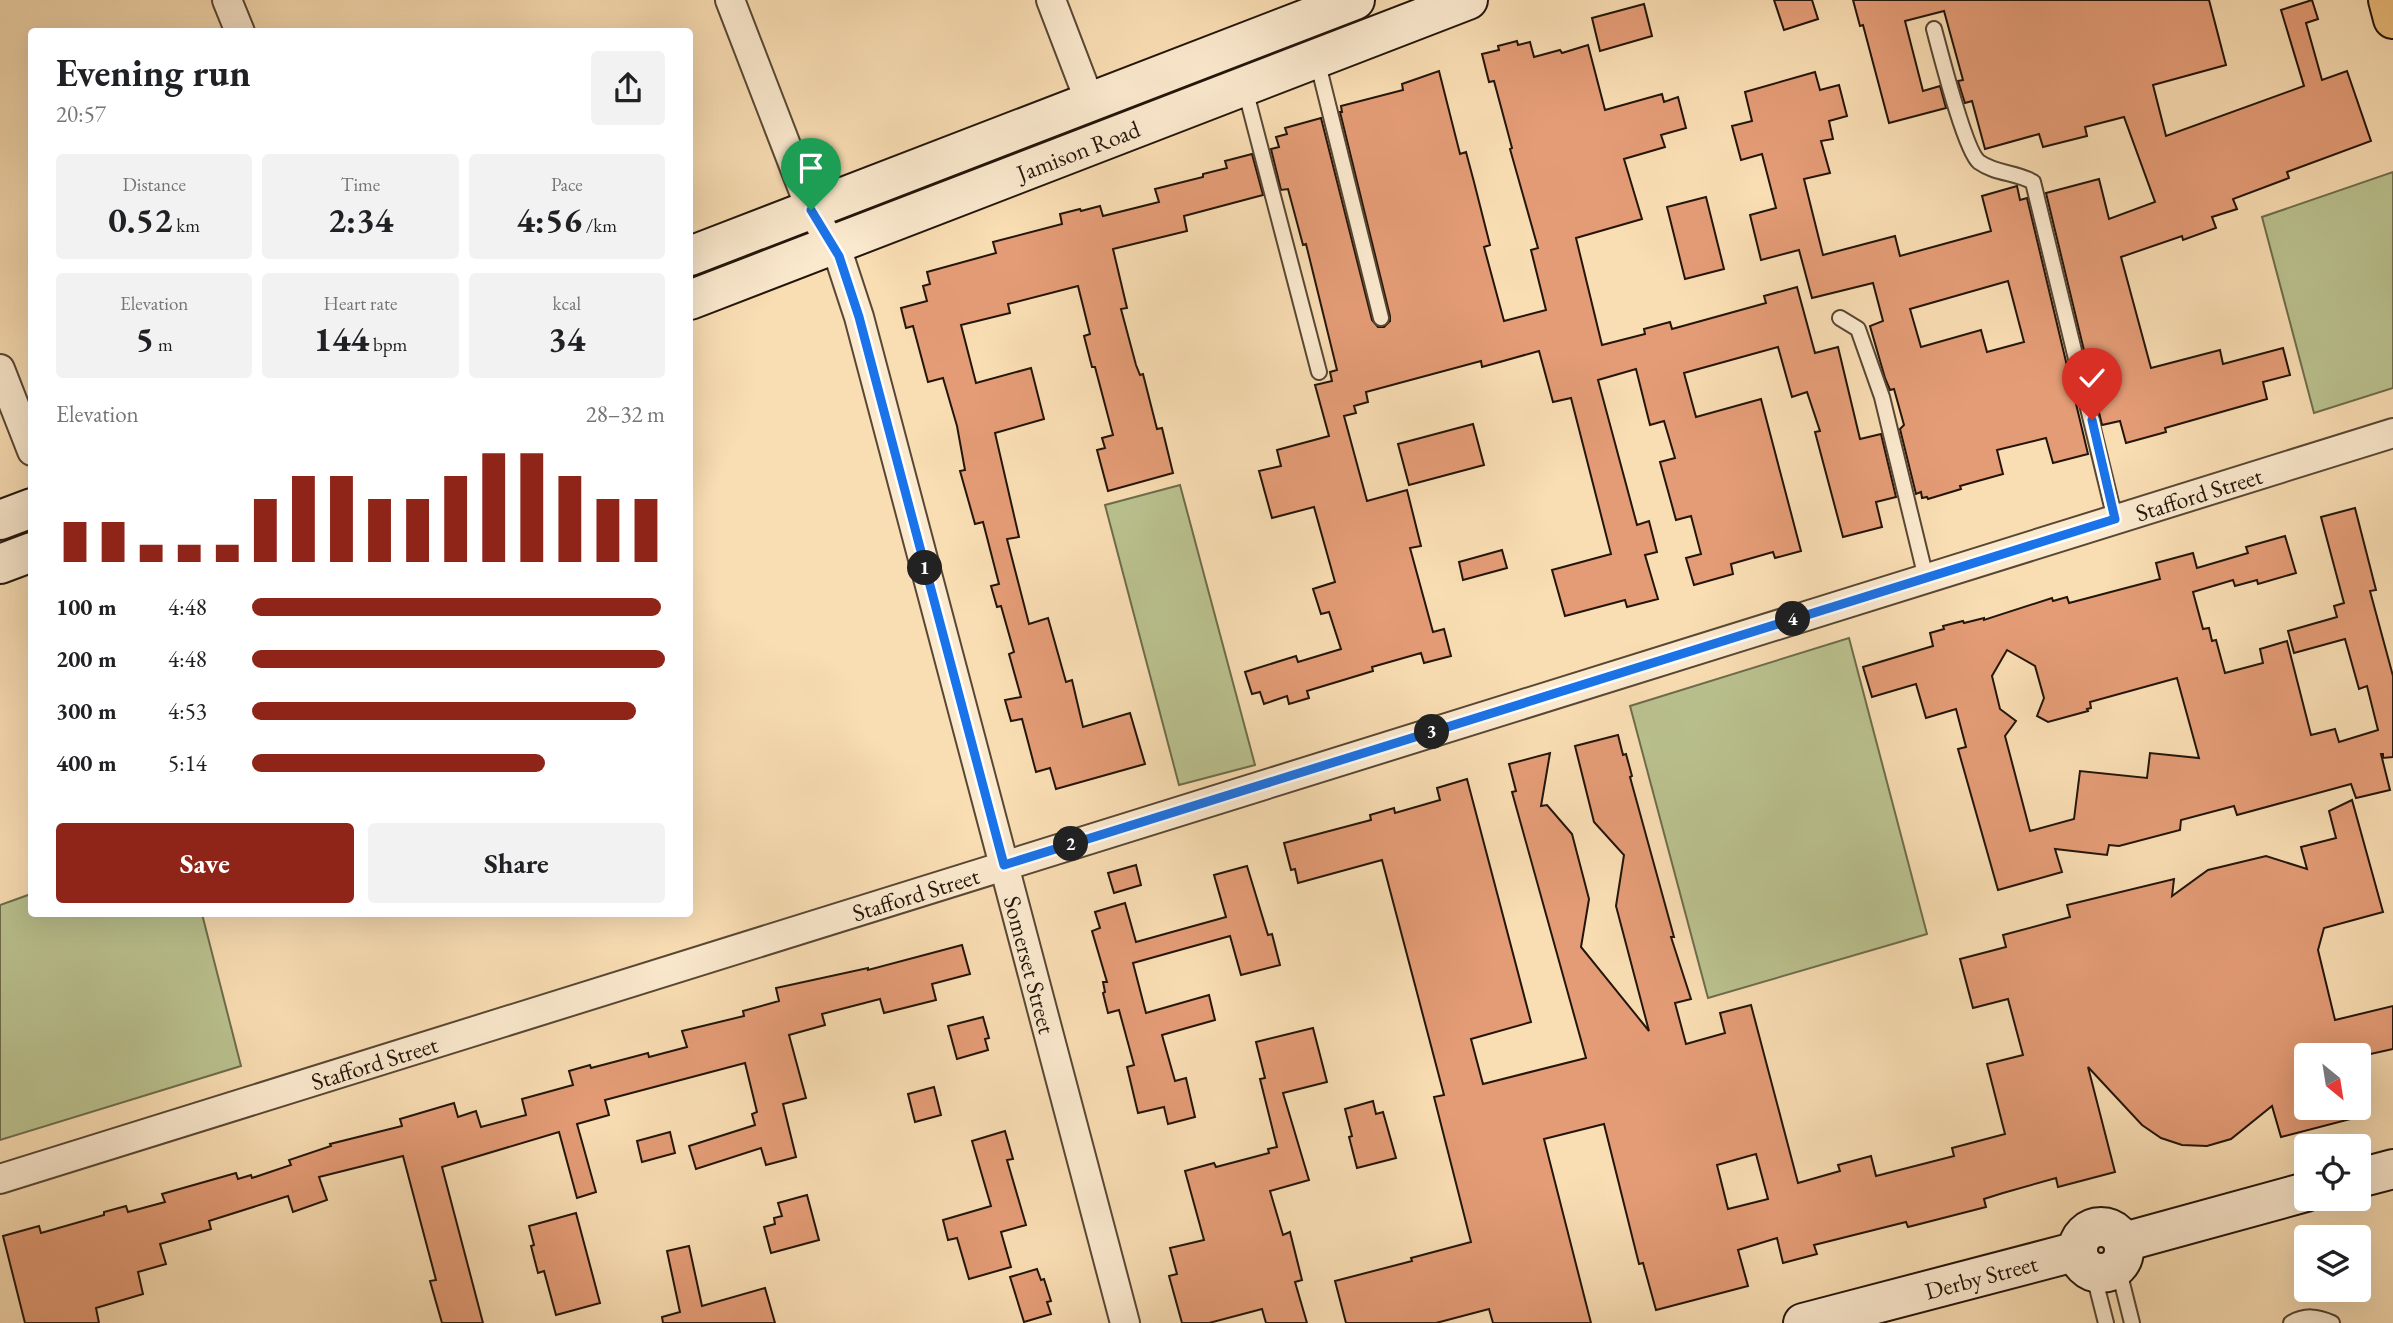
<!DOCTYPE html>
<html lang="en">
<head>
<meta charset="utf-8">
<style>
	:root { --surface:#fff; --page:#f2f2f2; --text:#202124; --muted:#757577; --accent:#8f2418 }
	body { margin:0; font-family:"EB Garamond",serif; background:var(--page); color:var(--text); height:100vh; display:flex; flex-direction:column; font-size:26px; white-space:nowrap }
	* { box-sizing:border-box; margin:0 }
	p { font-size:23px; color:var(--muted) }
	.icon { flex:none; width:38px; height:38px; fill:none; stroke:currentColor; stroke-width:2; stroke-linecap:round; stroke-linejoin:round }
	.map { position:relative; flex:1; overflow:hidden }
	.side { position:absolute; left:28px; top:28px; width:665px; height:889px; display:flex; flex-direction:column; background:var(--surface); border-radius:7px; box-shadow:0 7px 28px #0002 }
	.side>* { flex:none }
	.needle { width:46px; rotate:150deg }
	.buttons { position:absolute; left:2294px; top:1043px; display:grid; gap:14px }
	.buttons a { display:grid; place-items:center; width:77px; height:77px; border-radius:7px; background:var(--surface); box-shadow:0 7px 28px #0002; font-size:35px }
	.pin { position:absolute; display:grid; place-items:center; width:60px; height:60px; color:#fff; margin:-72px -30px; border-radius:50% 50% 50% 0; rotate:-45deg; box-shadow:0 0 7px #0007 }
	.pin .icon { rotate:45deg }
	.km { position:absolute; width:35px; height:35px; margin:-18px; border-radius:50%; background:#222; color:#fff; font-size:19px; line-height:35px; text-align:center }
	.round { display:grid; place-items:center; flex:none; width:74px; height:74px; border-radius:7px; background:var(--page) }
	.headline { display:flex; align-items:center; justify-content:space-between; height:119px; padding:0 28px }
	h1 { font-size:38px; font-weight:700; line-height:52px }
	.metrics { display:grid; grid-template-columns:repeat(3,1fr); gap:10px; height:119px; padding:7px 28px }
	.metrics div { display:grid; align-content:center; border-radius:7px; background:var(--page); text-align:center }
	.metrics b { font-size:35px; font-weight:700 }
	.metrics small { font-size:19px; font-weight:400 }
	.metrics p { font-size:19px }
	.chart { height:196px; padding:14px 28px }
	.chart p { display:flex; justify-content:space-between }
	.chart svg { width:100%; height:126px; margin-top:7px; stroke:var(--accent); stroke-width:6 }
	.button { display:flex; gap:14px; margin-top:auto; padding:14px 28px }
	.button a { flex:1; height:80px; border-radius:7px; background:var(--accent); color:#fff; font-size:28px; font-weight:700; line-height:80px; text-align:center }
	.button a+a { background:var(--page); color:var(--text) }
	ul { padding:0 28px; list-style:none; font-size:23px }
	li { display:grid; grid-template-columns:112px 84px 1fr; align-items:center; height:52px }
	li i { height:18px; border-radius:9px; background:var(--accent) }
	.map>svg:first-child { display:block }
	.green { fill:#bac28f; stroke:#6e6c4c; stroke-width:2 }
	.building { fill:#e49c76; stroke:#23150a; stroke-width:2; fill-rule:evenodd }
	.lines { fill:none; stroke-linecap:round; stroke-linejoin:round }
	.lane-casing { stroke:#584734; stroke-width:18 }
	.street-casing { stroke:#584734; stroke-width:32 }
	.secondary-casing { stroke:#23150a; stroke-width:42 }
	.highway-casing { stroke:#23150a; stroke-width:42 }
	.lane { stroke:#fbe9ce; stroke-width:14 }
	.street { stroke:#fbe9ce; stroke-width:28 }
	.secondary { stroke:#fbe9ce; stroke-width:38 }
	.highway { stroke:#ecbe7a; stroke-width:38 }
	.route-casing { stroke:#fff; stroke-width:14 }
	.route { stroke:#1a73e8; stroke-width:9 }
	.labels { text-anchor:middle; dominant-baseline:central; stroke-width:6; stroke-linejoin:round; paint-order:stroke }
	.street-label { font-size:24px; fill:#23150a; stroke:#fbe9ce }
</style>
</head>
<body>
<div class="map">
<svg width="2393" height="1323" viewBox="0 0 2393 1323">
	<rect width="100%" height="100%" fill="#f9ddb3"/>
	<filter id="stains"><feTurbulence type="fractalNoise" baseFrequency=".00286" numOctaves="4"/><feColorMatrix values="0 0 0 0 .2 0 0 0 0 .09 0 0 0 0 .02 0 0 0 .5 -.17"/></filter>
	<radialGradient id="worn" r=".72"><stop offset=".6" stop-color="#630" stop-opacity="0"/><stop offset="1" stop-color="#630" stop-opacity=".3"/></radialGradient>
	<g class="green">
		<path d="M2393,172V388L2314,413L2262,217Z"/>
		<path d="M1180,485L1255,765L1179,785L1105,505Z"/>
		<path d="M1849,638L1927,934L1708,998L1630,706Z"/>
		<path d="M31,894L32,914H202L241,1066L0,1140V905Z"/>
	</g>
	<g class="building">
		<path d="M1774,0H1812L1818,19L1784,30Z"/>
		<path d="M1853,0H2209L2226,65L2153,85L2166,136L2304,86L2281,10L2312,0L2318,19L2306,23L2322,80L2347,71L2371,141L2287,172L2289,178L2233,199L2237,209L2212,217L2216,228L2183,240L2182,236L2121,257L2151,368L2220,350L2223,364L2283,348L2290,375L2263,382L2267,399L2165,428L2166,432L2126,443L2120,421L2102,425L2046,193L2099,179L2109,219L2155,202L2124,117L2085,127L2087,136L2043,147L2039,134L1985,149L1972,101L1965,103L1963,97L1958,81L1963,80L1944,11L1905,21L1923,91L1940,86L1946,108L1889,123L1863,25L1860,26Z"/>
		<path d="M1644,4L1652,36L1600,51L1592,18Z"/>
		<path d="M1517,41L1518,45L1530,42L1534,57L1560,50L1562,53L1588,45L1605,110L1662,94L1664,102L1678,97L1686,128L1661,135L1665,147L1624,159L1642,219L1576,238L1602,345L1645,334L1644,329L1670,322L1672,329L1766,303L1764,296L1797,287L1815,353L1838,347L1860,439L1881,434L1896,497L1876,502L1882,527L1843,537L1815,432L1820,431L1807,392L1792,397L1778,347L1684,373L1696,417L1761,399L1801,551L1775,558L1773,552L1731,564L1733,574L1694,585L1686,558L1701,554L1691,516L1676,520L1660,462L1675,458L1664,421L1650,425L1636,369L1598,380L1637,525L1649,521L1657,552L1645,555L1658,599L1627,607L1625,600L1565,616L1552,570L1611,554L1571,398L1553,402L1539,351L1482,367L1481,361L1366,392L1368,402L1354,406L1356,413L1344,416L1367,501L1407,490L1421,546L1410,548L1433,632L1444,629L1451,656L1424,663L1421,653L1372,667L1373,671L1307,691L1309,698L1289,704L1287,696L1264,704L1260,692L1252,694L1245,672L1296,656L1298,662L1341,649L1329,612L1321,614L1313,589L1335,582L1314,507L1272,518L1259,471L1281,466L1277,450L1329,436L1315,385L1332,381L1330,372L1337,370L1306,244L1303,245L1288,189L1281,190L1271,149L1279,147L1276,137L1287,134L1285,128L1321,118L1372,320L1378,327H1384L1390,321V316L1340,112H1342L1341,106L1403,90L1402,84L1439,71L1460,154L1466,152L1474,182L1490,245L1484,247L1504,321L1546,310L1531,250L1538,248L1510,149L1512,148L1494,81L1489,82L1482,54L1499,50L1498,46Z"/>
		<path d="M1815,72L1820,90L1839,85L1847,116L1829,121L1833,139L1821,141L1830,173L1804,179L1823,255L1895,236L1900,256L1991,231L1982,196L2017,186L2020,200L2027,198L2088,454L2053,463L2046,438L1997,450L2003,474L1960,486L1961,489L1928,499L1927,497L1922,498L1921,492L1916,494L1900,429L1904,425L1894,389L1890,390L1885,378L1870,326L1883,321L1873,283L1812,298L1799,250L1761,260L1750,215L1776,208L1762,154L1741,160L1732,126L1752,121L1745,92ZM2008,281L2024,342L1987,352L1981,330L1921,347L1910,309Z"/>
		<path d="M1252,154L1263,195L1184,216L1187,231L1113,249L1127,308L1121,309L1136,365L1140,375L1143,374L1157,429L1162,428L1173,473L1108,491L1097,450L1105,448L1102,438L1113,435L1095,367H1092L1084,336L1090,334L1078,286L1008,304L1010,313L961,325L976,383L1031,368L1044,419L995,433L1019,537L1007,539L1029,624L1048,618L1066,682L1072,680L1083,727L1130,713L1145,764L1056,789L1050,768L1036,772L1022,719L1011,721L1005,700L1021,697L1009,654L1014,652L1001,606L997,607L991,586L999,584L983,522L975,524L960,471L965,470L957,426L943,378L928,382L913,326L906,328L901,308L927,301L923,286L930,284L927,272L996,253L993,242L1062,224L1060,214L1080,209L1081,211L1100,206L1103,216L1159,202L1155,189L1203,177V174L1227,168L1225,161Z"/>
		<path d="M1706,197L1724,269L1685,279L1667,207Z"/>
		<path d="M1473,424L1484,465L1409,485L1398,444Z"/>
		<path d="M2355,508L2376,590L2370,591L2393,676V757L2383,758V754H2381L2390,790L2356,798L2351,784L2237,815L2234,806L2181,820L2180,830L2119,846L2109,845L2107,855L2055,849L2062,872L1998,890L1958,749L1966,747L1956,709L1926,718L1916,684L1872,697L1863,667L1933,646L1930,633L1944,629L1943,626L1963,621L1964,623L1984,618V620L2052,598L2053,601L2067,597L2069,603L2160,579L2156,563L2193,553L2197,568L2248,553L2246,547L2285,536L2296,573L2258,584L2257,580L2235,586L2233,580L2193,592L2203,629L2209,628L2212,641L2216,640L2225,673L2263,663L2260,649L2287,641L2311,735L2335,729L2339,742L2378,730L2367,686L2359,689L2345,639L2294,653L2288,631L2337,617L2334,606L2344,603L2321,517ZM2007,650L2035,666L2044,698L2037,716L2048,722L2088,711L2087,709L2091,708L2090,702L2177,678L2199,758L2150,753L2147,778L2080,771L2074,819L2030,831L2005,736L2016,721L2000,709L1992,676Z"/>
		<path d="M1502,550L1507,568L1463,580L1459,562Z"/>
		<path d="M1618,735L1623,755L1626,754L1632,776L1630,777L1674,937H1671L1691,999L1675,1003L1686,1044L1725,1033L1720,1013L1751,1005L1798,1183L1840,1171L1838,1165L1871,1156L1876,1176L1954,1156L1952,1148L2005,1134L1987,1064L2023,1055L2008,999L1973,1008L1960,959L2006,947L2003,935L2070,917L2067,905L2174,879L2172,896L2208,870L2266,856L2307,869L2301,847L2336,838L2329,811L2352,800L2383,912L2324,928L2318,950L2335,1020L2393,1006V1049L2366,1055H2306V1108H2366V1115L2281,1137L2272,1106L2231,1139L2207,1146L2182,1145L2161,1138L2142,1125L2088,1067L2115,1172L2058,1187L2056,1178L2003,1193L1984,1199L1986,1207L1908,1227L1906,1222L1814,1245L1817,1254L1783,1263L1777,1238L1738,1250L1748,1286L1656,1310L1643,1263L1639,1264L1604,1124L1544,1139L1591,1323H1493L1489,1309L1436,1323H1346L1335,1281L1412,1261L1411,1258L1471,1242L1434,1097L1444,1095L1382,860L1298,883L1295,869L1291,870L1284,843L1371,820L1370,815L1394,808L1395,813L1440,800L1437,788L1467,779L1531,1022L1471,1039L1483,1084L1586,1058L1512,792L1516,791L1509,764L1550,753L1541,806L1547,805L1572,834L1589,899L1581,947L1649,1031L1616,906L1624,855L1594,822L1575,746ZM1756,1154L1768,1199L1728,1209L1717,1165Z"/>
		<path d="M1136,865L1141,885L1114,893L1108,873Z"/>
		<path d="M1247,866L1268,935L1272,934L1280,965L1241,975L1230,936L1133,963L1146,1013L1209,995L1215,1020L1162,1035L1175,1081L1186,1078L1195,1117L1168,1124L1164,1107L1138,1113L1127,1067L1134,1065L1119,1010L1108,1013L1103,993L1105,992L1103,982H1107L1092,931L1100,928L1095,912L1125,903L1136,942L1226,917L1214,875Z"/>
		<path d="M962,945L970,974L932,984L936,1000L884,1013L880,999L822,1014L825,1025L789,1035L806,1098L783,1104L796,1157L766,1165L761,1148L696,1169L689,1146L755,1125L752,1114L757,1112L745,1063L605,1100L609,1115L577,1124L596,1192L577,1198L559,1132L442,1167L483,1323H442L430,1281L436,1280L403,1156L319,1177L327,1200L293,1212L288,1196L209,1221L211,1229L160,1244L166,1264L138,1272L143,1294L96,1308L99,1323H25L3,1236L39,1226L41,1233L104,1215V1212L126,1206L128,1212L165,1202L162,1194L236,1173L238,1179L251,1175L252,1178L291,1165L289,1160L331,1146L330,1144L402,1126L400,1119L454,1103L458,1117L476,1111L481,1127L526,1115L522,1099L573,1085L569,1071L590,1065L591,1068L648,1053L649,1057L687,1047L682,1031L744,1016L743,1011L779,1001L776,988L868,968V970Z"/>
		<path d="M983,1017L989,1038L985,1039L988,1050L957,1059L948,1026Z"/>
		<path d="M1313,1028L1327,1082L1283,1093L1309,1180L1270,1191L1283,1235L1290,1232L1302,1280L1295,1282L1307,1323H1266L1262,1309L1209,1323H1182L1169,1276L1177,1274L1170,1248L1204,1240L1185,1171L1214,1163L1216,1167L1269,1153L1268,1149L1277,1147L1260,1079L1265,1078L1256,1042Z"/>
		<path d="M934,1087L941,1115L915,1122L908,1094Z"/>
		<path d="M1373,1101L1376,1114L1383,1112L1396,1158L1357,1168L1349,1137L1352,1136L1345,1109Z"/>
		<path d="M1005,1131L1013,1159L1007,1160L1026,1225L1001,1232L1011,1267L969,1279L957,1238L948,1240L943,1220L991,1206L972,1141Z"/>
		<path d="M670,1132L675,1153L642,1162L637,1141Z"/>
		<path d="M807,1195L819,1240L771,1253L764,1227L775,1224L774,1218L782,1216L778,1203Z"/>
		<path d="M576,1213L600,1303L556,1315L544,1271L538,1273L531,1246L534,1245L529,1226Z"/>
		<path d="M689,1246L702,1306L765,1288L775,1323H663L662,1317L680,1312L667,1251Z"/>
		<path d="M1037,1269L1041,1280L1044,1279L1051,1301L1047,1302L1051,1314L1024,1322L1010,1277Z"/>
	</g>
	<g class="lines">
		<g class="lane-casing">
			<g id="lane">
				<path d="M1934,29C1940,51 1965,151 1979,162C1996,174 2016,172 2033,182L2115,519"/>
				<path d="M1317,60L1381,318"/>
				<path d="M1245,89L1319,372"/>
				<path d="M1840,318L1858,329L1882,397L1926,578"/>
				<path d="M2118,1267L2132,1323"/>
				<path d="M2093,1272L2106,1323"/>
				<path d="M2291,1323C2305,1315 2317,1316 2332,1323"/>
			</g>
		</g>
		<g class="street-casing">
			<g id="street">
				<path d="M227,0L240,32"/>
				<path id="s1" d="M730,0L811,210L839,256L859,317L1125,1323"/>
				<path d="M1051,0L1090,102"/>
				<path d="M0,369L32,451"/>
				<path id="s2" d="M0,1179L2393,433"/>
			</g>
		</g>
		<g class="secondary-casing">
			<g id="secondary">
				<path d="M690,256L1355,0"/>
				<path id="s3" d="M690,300L1468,0"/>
				<path d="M0,520L32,508"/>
				<path d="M0,564L32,552"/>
				<path d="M2359,1178L2393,1169"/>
				<circle cx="2101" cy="1250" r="23"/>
				<path d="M2124,1242L2306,1192"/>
				<path id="s4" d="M1803,1323L2078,1251"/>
			</g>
		</g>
		<g class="highway-casing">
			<path id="highway" d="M2388,0L2393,19"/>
		</g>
		<use href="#lane" class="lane"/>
		<use href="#street" class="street"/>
		<use href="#secondary" class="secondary"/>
		<use href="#highway" class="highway"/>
	</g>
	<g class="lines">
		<g class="route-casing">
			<path id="route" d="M811,210L839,256L859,317L1004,865L2115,519L2092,420"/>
		</g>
		<use href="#route" class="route"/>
	</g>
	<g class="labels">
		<g class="street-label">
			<text stroke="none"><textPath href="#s3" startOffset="416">Jamison Road</textPath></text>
			<text stroke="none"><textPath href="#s2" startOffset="2303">Stafford Street</textPath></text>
			<text stroke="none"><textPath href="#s2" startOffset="959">Stafford Street</textPath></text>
			<text stroke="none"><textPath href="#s1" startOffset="1013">Somerset Street</textPath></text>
			<text stroke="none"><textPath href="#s2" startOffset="392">Stafford Street</textPath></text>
			<text stroke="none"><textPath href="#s4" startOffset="184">Derby Street</textPath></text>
		</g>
	</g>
	<rect width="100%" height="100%" filter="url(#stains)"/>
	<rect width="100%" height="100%" fill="url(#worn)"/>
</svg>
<div class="buttons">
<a><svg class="needle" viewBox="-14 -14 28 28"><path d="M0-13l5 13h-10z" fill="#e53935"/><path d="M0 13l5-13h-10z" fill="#757577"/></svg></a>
<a><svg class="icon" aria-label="locate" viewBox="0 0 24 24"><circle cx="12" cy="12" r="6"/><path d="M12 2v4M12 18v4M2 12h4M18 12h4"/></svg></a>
<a><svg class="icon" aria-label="layers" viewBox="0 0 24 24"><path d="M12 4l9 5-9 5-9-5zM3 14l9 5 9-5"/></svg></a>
</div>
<div class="pin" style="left:811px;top:210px;background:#1e9e55"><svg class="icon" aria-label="arrive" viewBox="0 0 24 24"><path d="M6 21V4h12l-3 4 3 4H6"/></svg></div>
<div class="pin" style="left:2092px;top:420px;background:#d93025"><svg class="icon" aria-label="check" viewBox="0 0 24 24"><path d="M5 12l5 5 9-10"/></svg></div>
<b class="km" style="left:925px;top:568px">1</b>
<b class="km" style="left:1071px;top:844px">2</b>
<b class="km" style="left:1432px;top:732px">3</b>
<b class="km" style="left:1793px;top:619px">4</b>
<section class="side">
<div class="headline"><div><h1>Evening run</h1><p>20:57</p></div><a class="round"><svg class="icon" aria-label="share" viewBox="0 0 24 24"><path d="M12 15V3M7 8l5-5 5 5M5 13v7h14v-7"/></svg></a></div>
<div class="metrics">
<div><p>Distance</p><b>0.52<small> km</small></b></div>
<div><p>Time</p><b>2:34</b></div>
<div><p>Pace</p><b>4:56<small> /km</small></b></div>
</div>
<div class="metrics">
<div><p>Elevation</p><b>5<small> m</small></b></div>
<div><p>Heart rate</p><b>144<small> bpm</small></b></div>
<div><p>kcal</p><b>34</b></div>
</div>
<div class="chart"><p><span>Elevation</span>28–32 m</p>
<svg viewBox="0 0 160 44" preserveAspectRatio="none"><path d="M5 44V30M15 44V30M25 44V38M35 44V38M45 44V38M55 44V22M65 44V14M75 44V14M85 44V22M95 44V22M105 44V14M115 44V6M125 44V6M135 44V14M145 44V22M155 44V22"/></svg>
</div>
<ul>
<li><b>100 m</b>4:48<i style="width:99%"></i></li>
<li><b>200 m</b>4:48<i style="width:100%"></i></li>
<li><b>300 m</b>4:53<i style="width:93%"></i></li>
<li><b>400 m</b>5:14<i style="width:71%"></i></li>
</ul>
<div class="button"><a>Save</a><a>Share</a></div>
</section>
</div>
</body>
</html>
